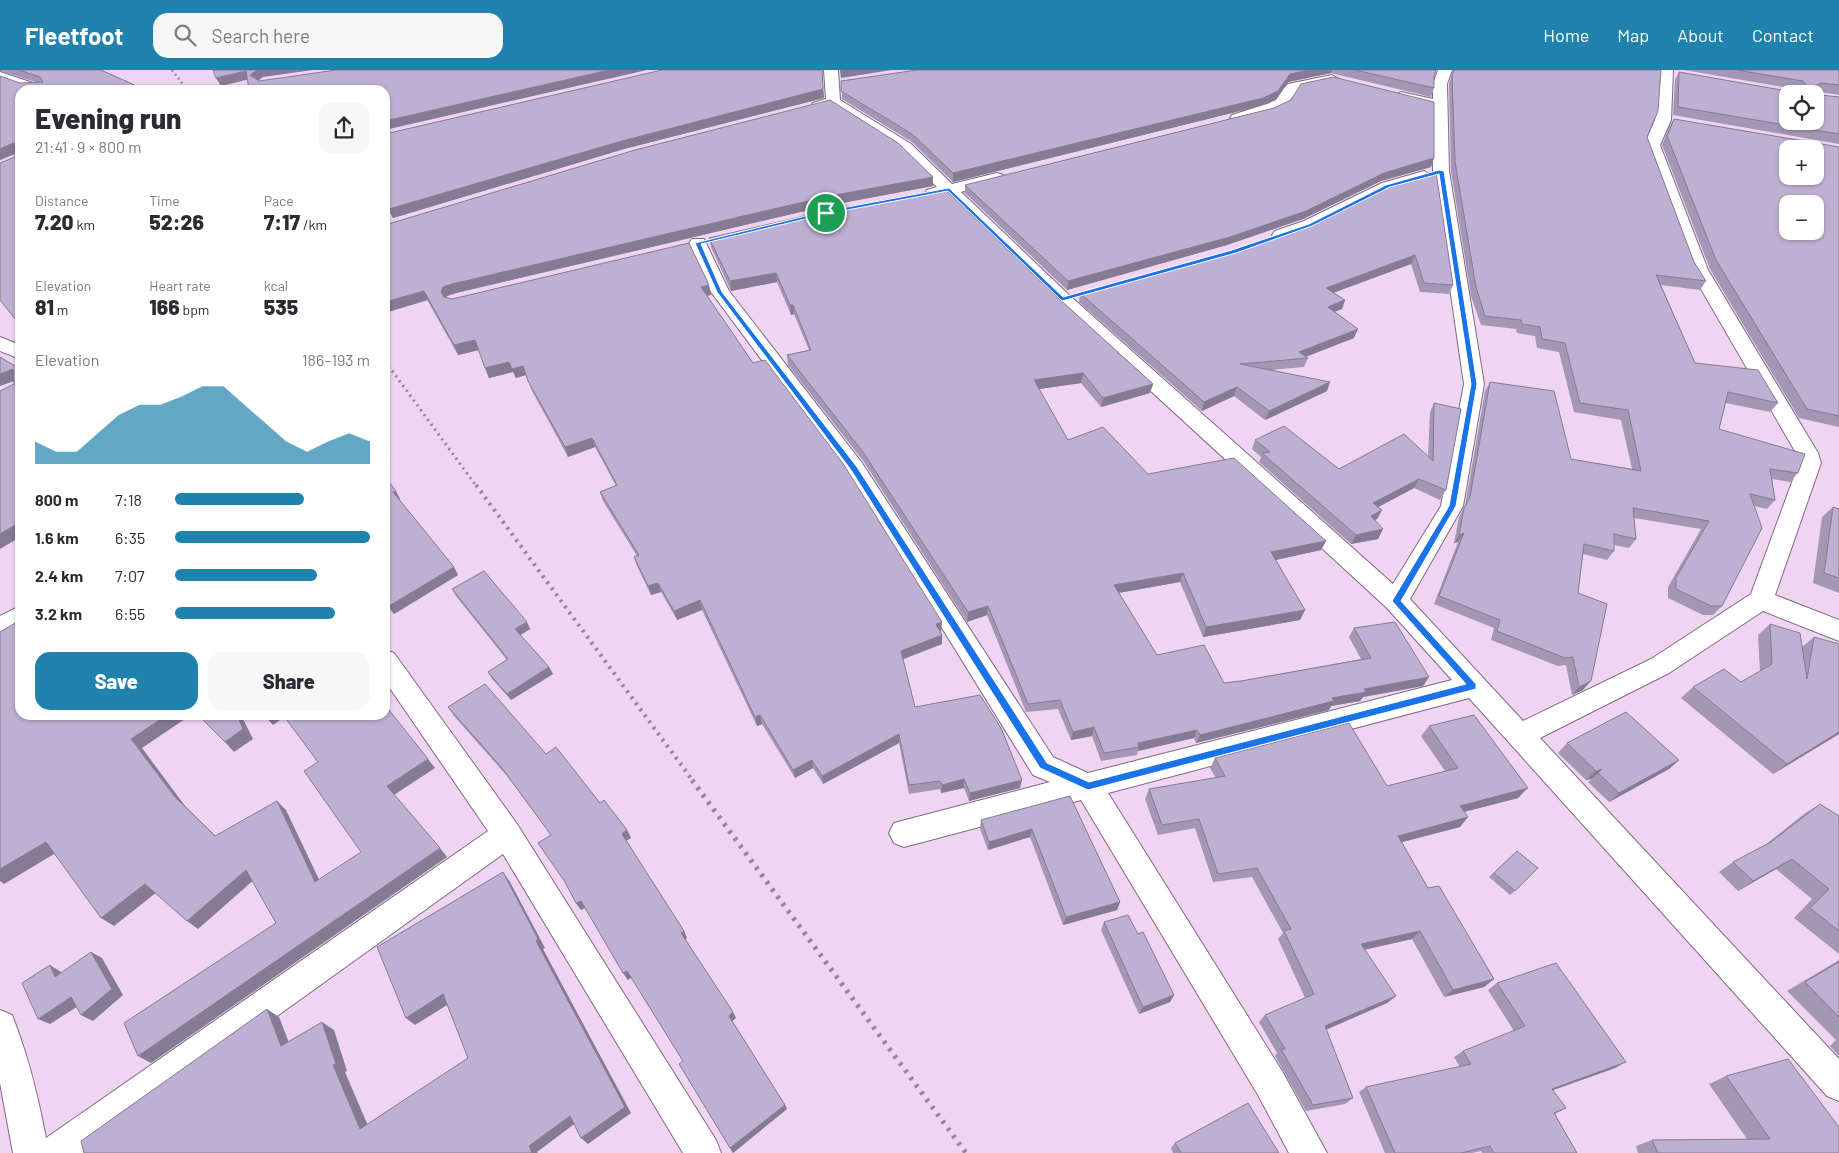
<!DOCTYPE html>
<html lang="en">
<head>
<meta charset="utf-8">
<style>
	:root { --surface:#fff; --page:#f7f7f7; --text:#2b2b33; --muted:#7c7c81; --accent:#2083ad }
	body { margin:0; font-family:Barlow,sans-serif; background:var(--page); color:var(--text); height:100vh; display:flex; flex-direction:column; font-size:19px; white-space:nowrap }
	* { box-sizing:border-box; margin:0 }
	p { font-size:16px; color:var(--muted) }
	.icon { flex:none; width:28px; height:28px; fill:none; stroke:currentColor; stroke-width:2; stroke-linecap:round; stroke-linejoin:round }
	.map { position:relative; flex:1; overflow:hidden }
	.drawer { position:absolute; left:15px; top:15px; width:375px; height:635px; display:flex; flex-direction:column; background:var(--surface); border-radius:15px; box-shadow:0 1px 4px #0004 }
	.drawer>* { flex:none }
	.fabs { position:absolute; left:1779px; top:15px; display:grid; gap:10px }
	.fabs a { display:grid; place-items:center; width:45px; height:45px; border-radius:10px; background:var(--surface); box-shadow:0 1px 4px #0004; font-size:25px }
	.pin { position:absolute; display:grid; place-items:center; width:42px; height:42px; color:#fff; margin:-21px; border:2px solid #fff; border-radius:50%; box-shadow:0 1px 5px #0007 }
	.round { display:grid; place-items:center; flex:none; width:52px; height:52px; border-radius:15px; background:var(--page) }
	.headline { display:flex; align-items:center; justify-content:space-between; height:85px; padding:0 20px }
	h1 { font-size:28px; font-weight:800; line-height:38px }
	.stats { display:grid; grid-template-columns:repeat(3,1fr); gap:8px; height:85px; padding:5px 20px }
	.stats div { display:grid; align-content:center }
	.stats b { font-size:21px; font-weight:800 }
	.stats small { font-size:14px; font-weight:400 }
	.stats p { font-size:14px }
	.chart { height:140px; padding:10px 20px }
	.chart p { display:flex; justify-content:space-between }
	.chart svg { width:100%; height:90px; margin-top:5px; fill:var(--accent); opacity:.7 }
	.action { display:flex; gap:10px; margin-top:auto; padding:10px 20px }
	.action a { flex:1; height:58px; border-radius:15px; background:var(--accent); color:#fff; font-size:20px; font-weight:800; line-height:58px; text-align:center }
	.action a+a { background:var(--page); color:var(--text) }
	ul { padding:0 20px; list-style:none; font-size:16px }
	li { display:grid; grid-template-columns:80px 60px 1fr; align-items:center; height:38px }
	li i { height:12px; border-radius:6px; background:var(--accent) }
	header { display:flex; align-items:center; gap:30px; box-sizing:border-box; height:70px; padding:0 25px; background:var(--accent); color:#fff }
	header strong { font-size:24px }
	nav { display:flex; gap:28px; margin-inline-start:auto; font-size:18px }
	.search { width:350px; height:45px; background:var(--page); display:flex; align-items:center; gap:12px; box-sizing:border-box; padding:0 18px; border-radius:15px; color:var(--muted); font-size:19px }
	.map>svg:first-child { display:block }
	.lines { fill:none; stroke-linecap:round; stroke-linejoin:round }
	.street-casing { stroke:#806983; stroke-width:2 }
	.street { fill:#fff; fill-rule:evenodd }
	.rail-far3 { stroke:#978599; stroke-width:2.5; stroke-dasharray:2 3; stroke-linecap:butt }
	.rail-far2 { stroke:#978599; stroke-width:3; stroke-dasharray:2 4; stroke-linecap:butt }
	.rail-far1 { stroke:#978599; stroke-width:4; stroke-dasharray:2.5 5; stroke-linecap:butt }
	.rail { stroke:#978599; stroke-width:5; stroke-dasharray:3 6; stroke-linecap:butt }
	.wall { fill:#a397b5 }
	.shaded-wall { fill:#857b93 }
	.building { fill:#beb0d2; stroke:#857b93; fill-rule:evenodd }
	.route { fill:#1a73e8; stroke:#fff; fill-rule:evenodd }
</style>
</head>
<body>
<header>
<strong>Fleetfoot</strong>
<div class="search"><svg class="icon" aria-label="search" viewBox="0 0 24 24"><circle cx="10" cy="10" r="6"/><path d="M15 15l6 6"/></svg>Search here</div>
<nav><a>Home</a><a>Map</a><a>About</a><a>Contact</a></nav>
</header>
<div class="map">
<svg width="1839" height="1083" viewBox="0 0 1839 1083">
	<rect width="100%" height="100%" fill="#efd5f2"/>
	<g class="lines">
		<g class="street-casing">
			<g id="street">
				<path d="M824,0H838L840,30L911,74L952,114L997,103L1003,105L1005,108L1003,111L961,122L1069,225L1393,514L1441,436L1464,314L1433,101V38L1396,29L1394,26L1401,22L1433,29V14L1438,0H1452L1447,14L1449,101L1484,314L1463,436L1410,529L1523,651L1651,589L1751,524L1799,393L1796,383L1690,200L1644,75L1655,50L1659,0H1673L1671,50L1660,75L1708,200L1818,383L1821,393L1775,525L1839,550V571L1763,541L1669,603L1540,668L1839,989V1031L1827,1026L1469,628L1108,723L1282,1001L1327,1083H1289L1258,1025L1081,730L904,777L894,773L889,763L894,753L1050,712L1033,705L846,403L711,222L689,173L692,169H704L729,221L862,393L1053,687L1088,703L1452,610L1387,538L1055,233L945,126H927L925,123L927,120L937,117L899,80L831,37L818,40L813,39L811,36L813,33L826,29Z"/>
				<path d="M0,2L45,17L47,20H26L0,11Z"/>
				<path d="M1332,5L1339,9L1337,12L1298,20L1286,35L1274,42L1237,52L1230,48L1232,45L1270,33L1288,14Z"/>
				<path d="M1424,101L1432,106L1430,109C1417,113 1404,115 1392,120C1367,131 1299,175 1275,169L1272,165L1275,161L1304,151L1382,113Z"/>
				<path d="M0,267L20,275V289L0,281Z"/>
				<path d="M20,536V558L0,568V546Z"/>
				<path d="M385,580L394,583L517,754L716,1070L721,1083H683L503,784L86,1083H13L0,1013V940L12,945C28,985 38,1026 46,1068L488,761L385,611Z"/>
			</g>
		</g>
		<use href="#street" class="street"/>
		<path class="rail-far3" d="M172,0L187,20"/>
		<path class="rail-far2" d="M385,291L477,417"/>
		<path class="rail-far1" d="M476,415L693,711"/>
		<path class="rail" d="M692,710L966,1083"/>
	</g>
	<g class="wall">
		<path d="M0,0H101L139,17L141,20H20L15,87V84L0,90L20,13L36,12L0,1Z"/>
		<path d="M822,0L824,28L624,79L393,148L385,135V64Z"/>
		<path d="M917,0H1436L1434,5V18L1431,27L1331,3L1288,12L1276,30L1260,36L953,112L912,72L842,29L841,11Z"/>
		<path d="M1453,0H1661L1647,67L1694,192L1706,211L1700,220L1661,215L1695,293L1778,333L1770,342L1726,333L1719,359L1798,403L1790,412L1772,409L1775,430L1767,439L1754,436L1722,536L1713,545H1703L1668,528V517L1701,459L1634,448L1636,469L1629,478L1614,475V481L1607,490L1583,484L1578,523L1583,620L1572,625L1566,595L1558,596L1491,570L1494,558L1434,534L1458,472L1454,473L1459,447L1465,436L1485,321L1490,312L1571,389L1632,399L1621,350L1574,342L1559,282L1537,278L1535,266L1517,263L1516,259L1481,255L1471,226L1451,101L1449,14Z"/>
		<path d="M1684,0H1839V25L1820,22V25L1839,27V74L1673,45L1675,10L1679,2L1793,22L1795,19Z"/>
		<path d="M1674,49L1839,77V357L1799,348L1710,199L1662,75L1669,57Z"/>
		<path d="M1434,88L1431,97L1381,111L1303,149L1227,175L1067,220L965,123V115Z"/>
		<path d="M933,107V116L826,136L456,223L447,226V228L452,229L711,225L707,226L753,293L941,561H940L942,574L903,589L915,637L1020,718L969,731L964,718L941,723L940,719L909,724L899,673L823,714L813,698L795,708L762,654L757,656L702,540L677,550L661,522L651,525L637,496L634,487L637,486L603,431L600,422L616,416L595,377L568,387L532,321L526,305L516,308L513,302L489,308L479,280L458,285L385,155Z"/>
		<path d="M1398,112L1453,215L1449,224L1420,222L1411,194L1333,223L1345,230L1342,239L1334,242L1354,268L1306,287L1308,288L1304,297L1271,300L1327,321L1265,350L1234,326L1202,341L1079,232L1080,223L1243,178L1320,152Z"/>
		<path d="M709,168L1055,225L1153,314L1150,323L1101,337L1081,313L1039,319L1068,370L1148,404L1326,471L1321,480L1275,490L1305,540L1300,550L1203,567L1180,512L1119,523L1157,585L1224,613L1241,611L1361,589L1349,567L1354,558L1423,616L1363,627L1360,631L1331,636L1329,640L1196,673L1194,668L1138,681L1137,685L1101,691L1092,666L1071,670L1058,639L1026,642L987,545L967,552L864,392L788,295L787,285L809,280L794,244L791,245L777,212L731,221L711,177Z"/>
		<path d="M1434,333L1446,420L1440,430L1414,418L1378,437L1382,440L1377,449L1375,450L1383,459L1378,469L1351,474L1259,392L1261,387L1252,379L1255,370L1339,399L1428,386L1430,342Z"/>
		<path d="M385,407L400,429H399L454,497L458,505L394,544L385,534Z"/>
		<path d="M1833,437L1839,439V523L1813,513L1822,447Z"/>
		<path d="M452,519L530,559L520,565L549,597L553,604L511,630L492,609L488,602L507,590L456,526Z"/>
		<path d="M1770,554L1802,577L1814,567L1839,664L1773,704L1681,628L1693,617L1741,612L1760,602L1758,565Z"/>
		<path d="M448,637L546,684L600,733L627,760L631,768L626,771L684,861L687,868L685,869L736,948L732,951L785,1035L787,1039L733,1083L683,991L631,907L628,910L585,838L581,840L576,833L551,765L507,706L454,646Z"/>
		<path d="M1429,656L1518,728L1464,742L1460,757L1402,772L1428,818L1494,909L1484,917L1444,927L1412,869L1364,880L1396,926L1387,933L1326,960L1353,1028L1345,1034L1306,1041L1275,986L1277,983L1259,952L1265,945L1305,928L1278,869L1283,863L1252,807L1213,812L1195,758L1158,765L1145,729L1149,719L1216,708L1210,698L1215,688L1387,716L1445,701L1421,666Z"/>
		<path d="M1567,673L1679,690L1669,699L1609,732L1588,712L1592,709L1586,710L1558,683Z"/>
		<path d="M1070,726L1120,832L1117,840L1063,855L1030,767L988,780L980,759L981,750Z"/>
		<path d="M1820,734L1839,746V884L1794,848L1812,829L1776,799L1738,821L1719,802L1733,792L1765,775L1804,744Z"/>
		<path d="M1517,781L1515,821L1510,825L1489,807Z"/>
		<path d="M1104,852L1138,864L1174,925L1170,932L1139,944L1101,860Z"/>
		<path d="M1839,890V986L1830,976L1836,970L1787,921Z"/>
		<path d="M1497,913L1615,998L1553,1020L1566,1038L1555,1044L1577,1083H1482L1481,1081L1472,1083H1385L1359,1022L1366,1017L1460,997L1454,987L1463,981L1514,961L1488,920Z"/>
		<path d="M1726,1006L1839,1083H1638L1636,1076L1652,1070L1747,1069L1709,1014Z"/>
		<path d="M1175,1073L1279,1083H1173L1171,1078Z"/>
	</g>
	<g class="shaded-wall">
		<path d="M257,0H313L263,7L254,14L250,5Z"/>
		<path d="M609,0H647L385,60V51Z"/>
		<path d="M840,0H892L841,8Z"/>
		<path d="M1309,0H1332L1331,3L1288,12L1276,30L1260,36L953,112V103L1290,4Z"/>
		<path d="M246,1L250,9L221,16L216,8Z"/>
		<path d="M139,17L141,20H128Z"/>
		<path d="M261,17L263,20H250L249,19Z"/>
		<path d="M823,19L824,28L624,79L393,148L389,139L622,71Z"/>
		<path d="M13,73L19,82L0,90V79Z"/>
		<path d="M1434,88L1431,97L1381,111L1303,149L1227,175L1067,220L1068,211L1384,103Z"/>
		<path d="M933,107V116L826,136L456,223L447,226L445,232L441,222L443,217L452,214L825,127Z"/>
		<path d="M1415,185L1411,194L1322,227L1326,218Z"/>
		<path d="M776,203L777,212L731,221L730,211Z"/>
		<path d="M709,215L711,225L702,226L701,217Z"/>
		<path d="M424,221L428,230L385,243V232Z"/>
		<path d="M1345,230L1342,239L1324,246L1328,237Z"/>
		<path d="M790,235H793L794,244L791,245Z"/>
		<path d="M1358,259L1354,268L1302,288L1299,282Z"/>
		<path d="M475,270L479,280L458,285L454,275Z"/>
		<path d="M509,292L513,302L489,308L485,298Z"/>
		<path d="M523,296L526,305L516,308L512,299Z"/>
		<path d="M13,299L20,309L0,316V304Z"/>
		<path d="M1083,303L1081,313L1033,320L1034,310Z"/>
		<path d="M1330,312L1327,321L1265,350L1269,341Z"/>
		<path d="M1153,314L1150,323L1101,337L1103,328Z"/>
		<path d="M1237,317L1234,326L1202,341L1204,332Z"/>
		<path d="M592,368L595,377L568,387L565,377Z"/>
		<path d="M1419,409L1414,418L1369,442L1373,433Z"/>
		<path d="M396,421L400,429L397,430L393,422Z"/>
		<path d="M1382,440L1377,449L1366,455L1371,446Z"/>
		<path d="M20,452V467L0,479V464Z"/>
		<path d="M1383,459L1378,469L1351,474L1356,465Z"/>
		<path d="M1464,463L1458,472L1454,473L1459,465Z"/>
		<path d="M1326,471L1321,480L1267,492L1271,482Z"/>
		<path d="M454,497L458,505L394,544L389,536Z"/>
		<path d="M1183,503L1180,512L1112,524L1114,515Z"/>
		<path d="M658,513L661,522L651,525L648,516Z"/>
		<path d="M700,530L702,540L677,550L674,541Z"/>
		<path d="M988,536L987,545L967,552L968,542Z"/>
		<path d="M1305,540L1300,550L1203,567L1206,557Z"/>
		<path d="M527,552L530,559L519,566L515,559Z"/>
		<path d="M942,552L941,561L935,563L936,554Z"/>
		<path d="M942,565V574L901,590V581Z"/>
		<path d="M549,597L553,604L511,630L507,624Z"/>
		<path d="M1429,607L1423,616L1363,627L1360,631L1331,636L1329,640L1196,673L1200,665L1364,619Z"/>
		<path d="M1591,611L1583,620L1572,625L1579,617Z"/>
		<path d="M167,645H191L142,678L185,736L225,775L215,766L175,727L131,669Z"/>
		<path d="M237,645H241L253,669L234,682L225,672Z"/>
		<path d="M264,645H285L286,646L273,655Z"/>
		<path d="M760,645L762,654L757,656L755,647Z"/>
		<path d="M1094,657L1092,666L1071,670L1073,662Z"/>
		<path d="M1197,660L1194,668L1138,681L1139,677L1138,673Z"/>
		<path d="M1839,662V664L1773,704L1787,694Z"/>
		<path d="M899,664V673L823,714L822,706Z"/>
		<path d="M428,689L435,698L394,725L387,716Z"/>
		<path d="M812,690L813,698L795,708L793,700Z"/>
		<path d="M1679,690L1669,699L1609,732L1619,723Z"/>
		<path d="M1602,699L1592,709L1586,710L1596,701Z"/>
		<path d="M964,709V718L941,723L942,715Z"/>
		<path d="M1022,710L1020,718L969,731L970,723Z"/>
		<path d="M1528,718L1518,728L1452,745L1460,736Z"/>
		<path d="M277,731L286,740L324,820L315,812Z"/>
		<path d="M1468,747L1460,757L1391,775L1398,766Z"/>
		<path d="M1032,759L1030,767L988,780L989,772Z"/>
		<path d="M627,760L631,768L625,771L622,764Z"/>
		<path d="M46,772L59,781L4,814L0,811V799Z"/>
		<path d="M440,778L447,787L151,993L138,986Z"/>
		<path d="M1792,789L1776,799L1738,821L1753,811Z"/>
		<path d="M246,800L256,808L198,859L187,851Z"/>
		<path d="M503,802L510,812L545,878L543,879L631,1043L588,1074L581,1068L536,871Z"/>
		<path d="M145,814L157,822L114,856L101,848Z"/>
		<path d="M581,831L585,838L581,840L576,833Z"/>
		<path d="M1120,832L1117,840L1063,855L1066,847Z"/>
		<path d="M684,861L687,868L684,870L681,863Z"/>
		<path d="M1420,861L1412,869L1353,882L1361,874Z"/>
		<path d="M91,882L102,888L123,925L93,951L81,945Z"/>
		<path d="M50,895L61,902L67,913L55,907Z"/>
		<path d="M627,901L632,907L628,910L623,903Z"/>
		<path d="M1494,909L1484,917L1444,927L1453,920Z"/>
		<path d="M443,924L452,932L415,955L406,948Z"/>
		<path d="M1174,925L1170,932L1139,944L1143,937Z"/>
		<path d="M1396,926L1387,933L1318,963L1325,956Z"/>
		<path d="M71,927L83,933L50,954L38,949Z"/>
		<path d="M267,939L279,947L293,983L281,976Z"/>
		<path d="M733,942L736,948L731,952L729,946Z"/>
		<path d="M322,952L334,960L347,1001L345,1002L372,1065L360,1059L333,995Z"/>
		<path d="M1626,992L1615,998L1542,1024L1552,1019Z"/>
		<path d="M785,1035L787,1039L733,1083L730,1078Z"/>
		<path d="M570,1046L577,1052L537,1082L538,1083H532L529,1076Z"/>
	</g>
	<g class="building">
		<path d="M19,0H101L139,17L128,20H20V255L0,230V93L15,87L16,75L13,73L0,79V6L20,13L43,12L40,7Z"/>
		<path d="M213,0H257L250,5L259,11L336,0H609L385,51V20H262L261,17L249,19L246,1L216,8Z"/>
		<path d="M662,0H822L823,19L622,71L389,139L385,133V64Z"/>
		<path d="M917,0H1309L1290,4L1278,21L1263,28L953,103L912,64L841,21V11Z"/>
		<path d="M1355,0H1436L1434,5V18Z"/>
		<path d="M1454,0H1661L1658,41L1647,67L1694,192L1706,211L1656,205L1695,293L1758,300L1778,333L1728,322L1719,359L1805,384L1798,403L1770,399L1775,430L1750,424L1762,458L1722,536H1711L1676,519V508L1709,451L1633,438L1636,469L1614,464V481L1584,474L1578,523L1607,534L1591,611L1579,617L1573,587L1565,588L1497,561L1500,550L1439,526L1464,463L1459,465L1464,438L1470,427L1490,312L1554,321L1571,389L1641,401L1628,340L1580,333L1565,273L1542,269L1540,257L1522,254L1521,250L1485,246L1476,217L1455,92L1452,6Z"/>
		<path d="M1737,0H1839V15L1821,13L1815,16L1819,18L1820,25L1839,27V64L1678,37L1679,2L1793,22L1795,18L1806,16L1803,11ZM1788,24H1815V51H1788Z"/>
		<path d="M1333,7L1434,32V88L1384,103L1306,141L1230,167L1068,211L965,115L1274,38L1291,30L1301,14Z"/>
		<path d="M830,30L898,73L933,107L825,127L452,214L443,217L441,222L444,227L452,229L689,173L709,215L701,217L753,293L765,290L844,395L942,552L936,554L942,565L901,581L915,637L980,625L1001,658L1022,710L970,723L964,709L942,715L940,711L909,715L899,664L822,706L812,690L793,700L760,645L755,647L700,530L674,541L658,513L648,516L634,487L639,485L600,422L617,415L592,368L565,377L528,311L523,296L512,299L509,292L485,298L475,270L454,275L424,221L385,232V155L635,80Z"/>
		<path d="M1674,49L1839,77V346L1807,339L1716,190L1667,66ZM1788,79H1815V106H1788ZM1788,134H1815V161H1788Z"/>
		<path d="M1436,102L1453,215L1424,213L1415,185L1326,218L1345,230L1328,237L1358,259L1299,282L1308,288L1240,294L1330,312L1269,341L1237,317L1204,332L1080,223L1243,178L1320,152L1398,112Z"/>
		<path d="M945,119L1055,225L1153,314L1103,328L1083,303L1034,310L1068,370L1103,357L1148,404L1234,388L1326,471L1271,482L1305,540L1206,557L1183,503L1114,515L1157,585L1204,575L1224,613L1241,611L1371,588L1354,558L1395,552L1429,607L1364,619L1366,622L1332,628L1334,631L1200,665L1197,660L1138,673L1139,677L1104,683L1094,657L1073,662L1060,630L1028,634L988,536L968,542L863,382L787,285L811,280L793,235H790L776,203L730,211L709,168L826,141Z"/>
		<path d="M0,287L20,299V452L0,464V321L14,314L13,299L0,304Z"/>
		<path d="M1434,333L1461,339L1446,420L1419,409L1373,433L1382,440L1371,446L1383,459L1356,465L1262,383L1270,382L1255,370L1284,356L1339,399L1404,364L1433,391Z"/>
		<path d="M385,407L396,421L393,422L454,497L389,536L385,532Z"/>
		<path d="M1833,437L1839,439V508L1824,503Z"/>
		<path d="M484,501L527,552L515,559L549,597L507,624L488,602L508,589L452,519Z"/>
		<path d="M20,550V645H167L131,669L175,727L215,766L277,731L315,812L361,782L304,701L318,692L283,645H385V635L428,689L387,716L440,778L138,986L124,953L276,853L246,800L187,851L145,814L101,848L46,772L0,799V562Z"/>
		<path d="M1770,554L1800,563L1807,609L1814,567L1839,574V662L1787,694L1693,617L1724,599L1741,612L1772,594Z"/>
		<path d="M485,614L546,684L556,677L600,733L604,730L627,760L622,764L684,861L681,863L733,942L729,946L785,1035L730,1078L679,994L683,991L627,901L623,903L581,831L576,833L565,812L538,773L551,765L502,698L448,637Z"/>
		<path d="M1626,642L1679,690L1619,723L1598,703L1602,699L1596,701L1567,673Z"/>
		<path d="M198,645H237L243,659L225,672Z"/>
		<path d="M1474,645L1528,718L1460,736L1468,747L1398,766L1428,818L1439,816L1494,909L1453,920L1420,861L1361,874L1396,926L1325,956L1353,1028L1313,1035L1281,979H1285L1265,945L1314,924L1284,861L1291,859L1257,798L1218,804L1199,749L1162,755L1149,719L1225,706L1215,688L1349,653L1387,716L1458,698L1429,656Z"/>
		<path d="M1070,726L1120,832L1066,847L1032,759L989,772L981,750Z"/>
		<path d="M1820,734L1839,746V861L1810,838L1829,819L1792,789L1753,811L1733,792L1771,772Z"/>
		<path d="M1517,781L1538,798L1515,821L1494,803Z"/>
		<path d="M503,802L538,869L536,871L625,1037L581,1068L570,1046L529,1076L532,1083H84L81,1071L267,939L281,976L322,952L336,994L333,995L360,1059L468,988L443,924L406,948L377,877Z"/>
		<path d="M1128,845L1138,864L1143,862L1174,925L1143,937L1104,852Z"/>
		<path d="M91,882L112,919L81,945L71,927L38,949L22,913L50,895L55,907Z"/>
		<path d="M1839,892V947L1805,912Z"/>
		<path d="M1556,893L1626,992L1552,1019L1566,1038L1554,1043L1577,1083H1494L1490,1076L1461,1083H1395L1366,1017L1471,994L1463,981L1525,956L1497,913Z"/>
		<path d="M1788,989L1839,1057V1083H1658L1652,1070L1770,1069L1726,1006Z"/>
		<path d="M1248,1033L1279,1083H1181L1175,1073Z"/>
	</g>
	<path class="route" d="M1439,100L1444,101L1477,314L1456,436L1401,531L1476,614V619L1088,720L1040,698L851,400L717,222L695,173L826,141L949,118L1063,227L1232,180L1309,154L1386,115ZM1439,104L1471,314L1449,436L1392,531L1466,614L1089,712L1047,693L857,397L722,222L701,174L826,144L948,121L1062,231L1236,183L1312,156L1390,117Z"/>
</svg>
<div class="fabs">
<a><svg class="icon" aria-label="locate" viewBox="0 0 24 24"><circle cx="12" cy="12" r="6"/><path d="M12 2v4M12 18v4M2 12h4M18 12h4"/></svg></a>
<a>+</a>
<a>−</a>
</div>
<div class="pin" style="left:826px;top:143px;background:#1e9e55"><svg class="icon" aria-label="arrive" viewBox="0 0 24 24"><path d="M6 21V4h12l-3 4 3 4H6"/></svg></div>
<section class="drawer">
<div class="headline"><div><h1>Evening run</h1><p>21:41 · 9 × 800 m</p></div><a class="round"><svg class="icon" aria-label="share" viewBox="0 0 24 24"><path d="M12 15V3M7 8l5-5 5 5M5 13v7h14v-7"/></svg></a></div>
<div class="stats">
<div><p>Distance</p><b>7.20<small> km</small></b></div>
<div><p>Time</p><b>52:26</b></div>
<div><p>Pace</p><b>7:17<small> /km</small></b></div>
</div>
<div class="stats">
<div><p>Elevation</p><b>81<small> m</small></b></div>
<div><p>Heart rate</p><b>166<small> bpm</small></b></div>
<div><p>kcal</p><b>535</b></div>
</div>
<div class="chart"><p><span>Elevation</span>186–193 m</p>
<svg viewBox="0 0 160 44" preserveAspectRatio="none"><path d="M0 44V33L10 38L20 38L30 29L40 20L50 15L60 15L70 11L80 6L90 6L100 15L110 24L120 33L130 38L140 33L150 29L160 33V44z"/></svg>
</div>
<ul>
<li><b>800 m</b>7:18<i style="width:66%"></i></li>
<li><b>1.6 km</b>6:35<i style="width:100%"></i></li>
<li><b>2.4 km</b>7:07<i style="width:73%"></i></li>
<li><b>3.2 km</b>6:55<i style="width:82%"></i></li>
</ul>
<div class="action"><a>Save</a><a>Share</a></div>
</section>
</div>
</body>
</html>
